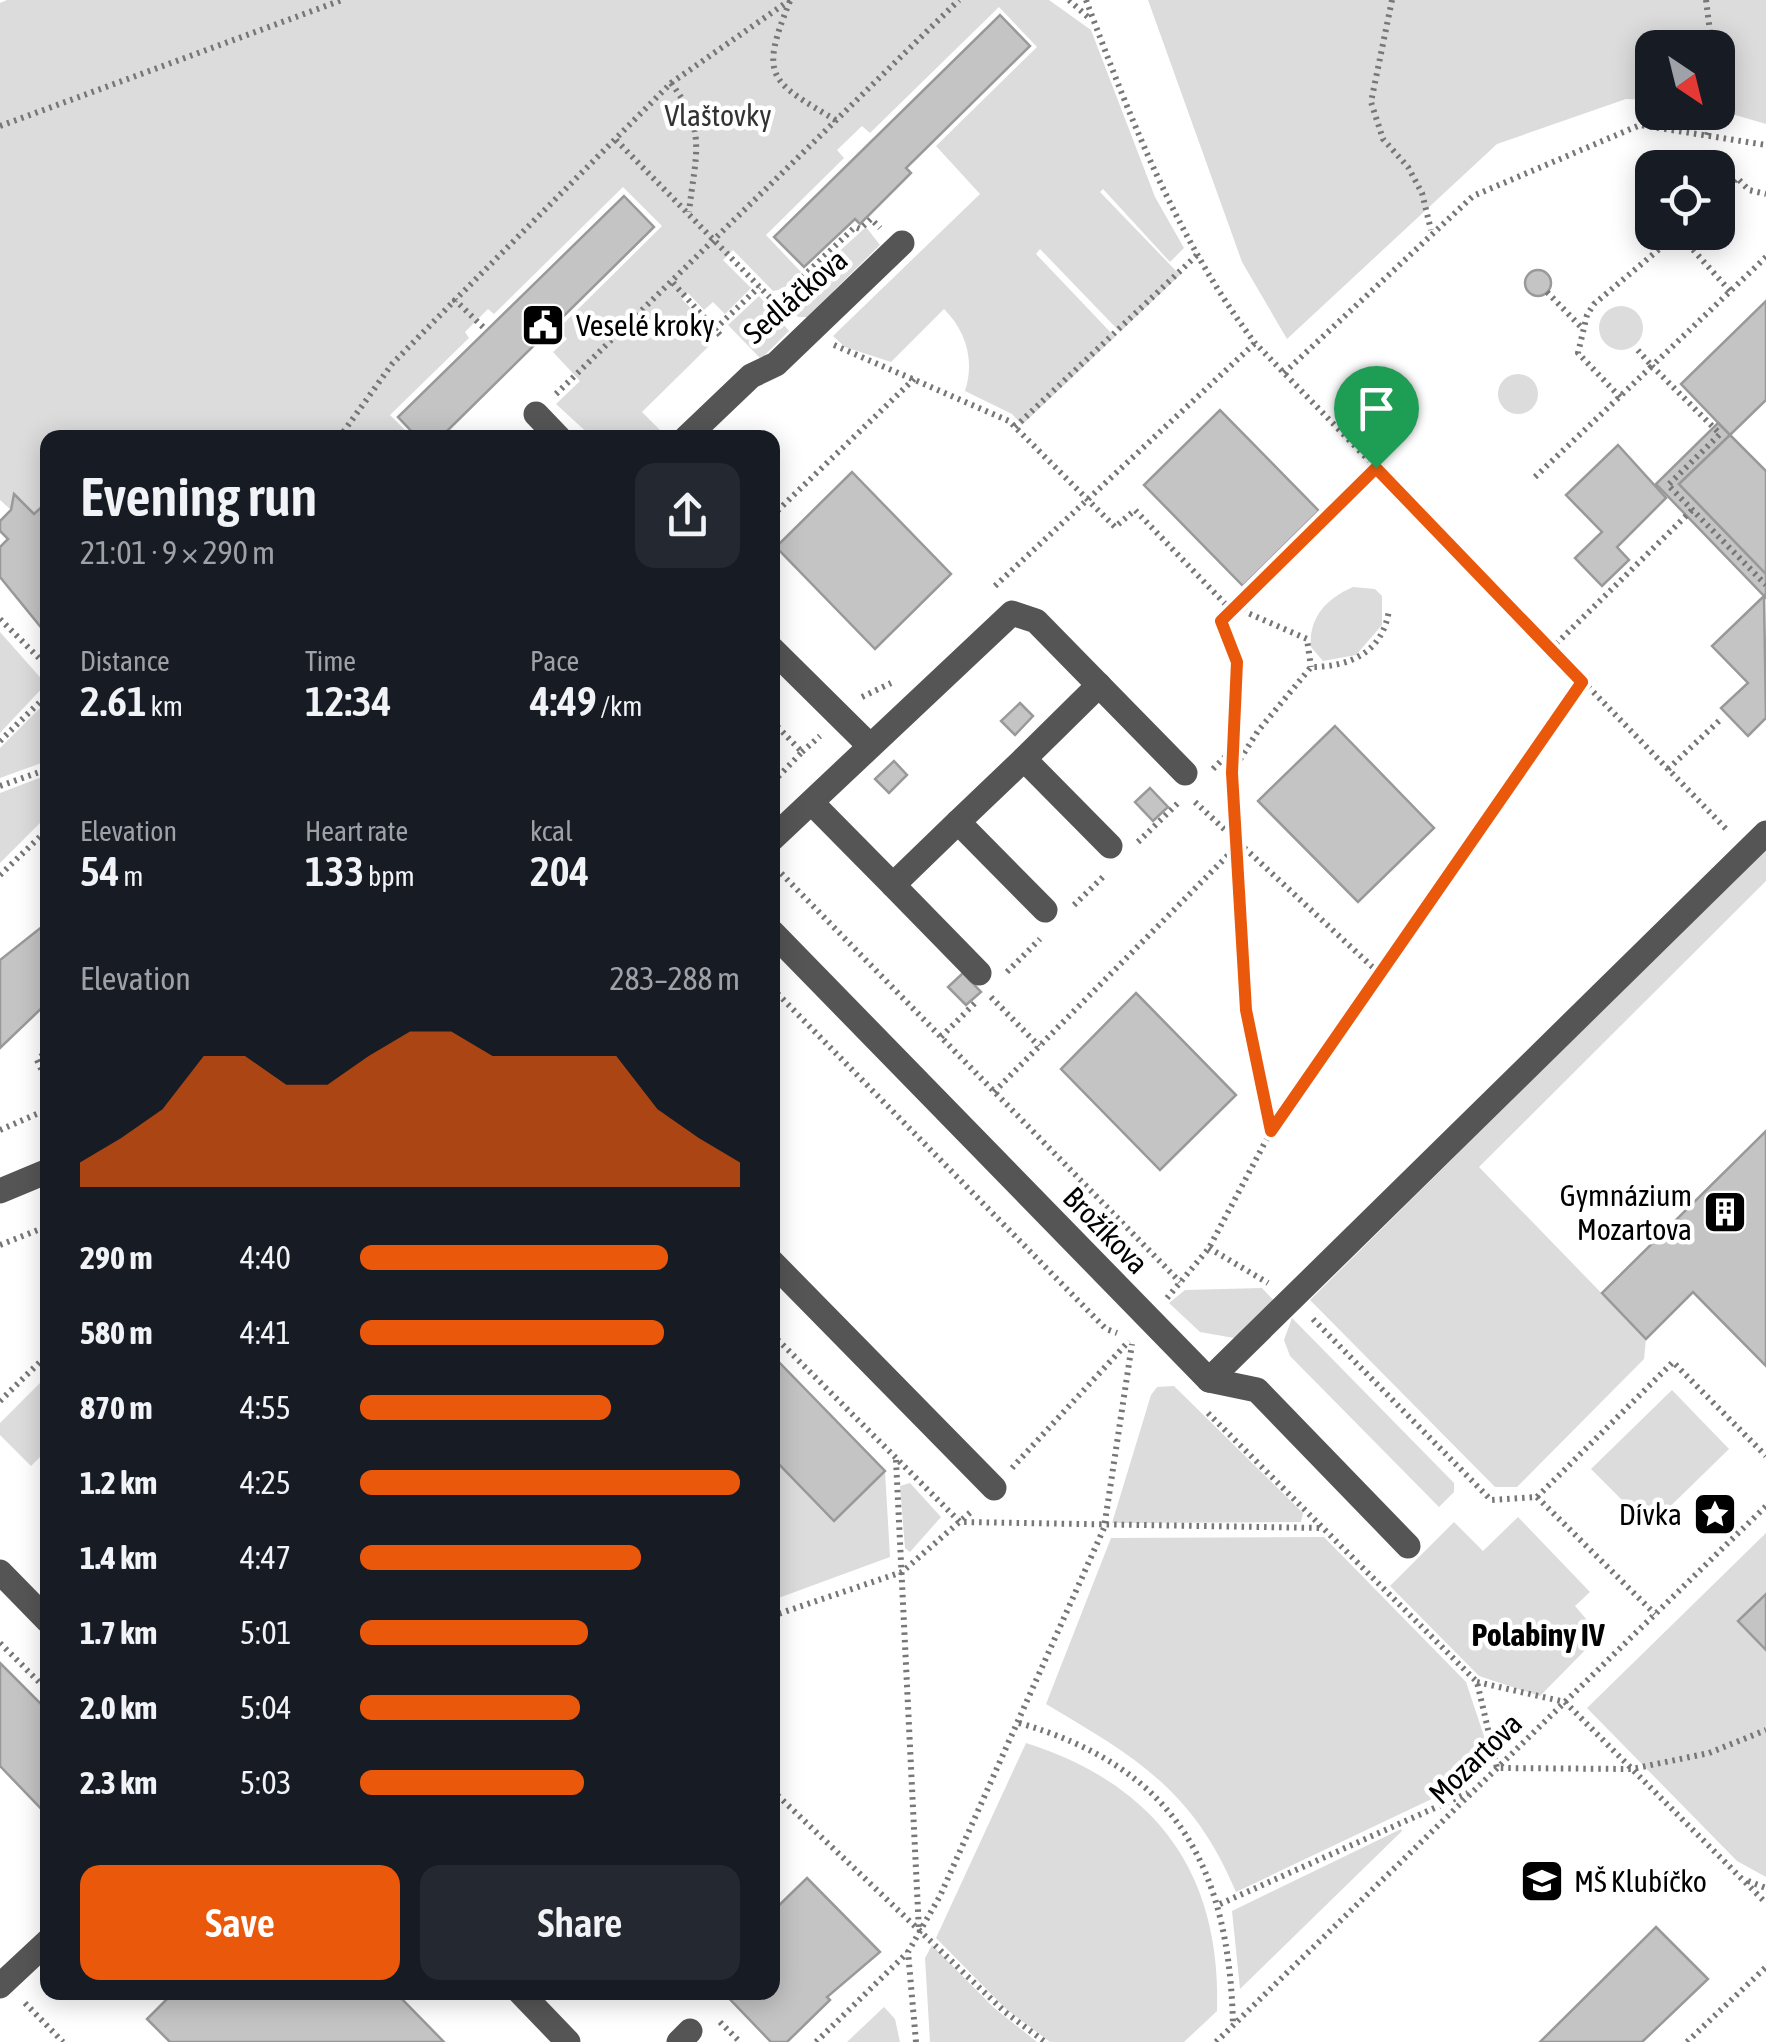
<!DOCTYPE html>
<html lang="en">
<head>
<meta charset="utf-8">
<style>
	:root { --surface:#171b24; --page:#242831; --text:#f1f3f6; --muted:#9ea1a6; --accent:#ea580c }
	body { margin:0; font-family:"Asap Condensed",sans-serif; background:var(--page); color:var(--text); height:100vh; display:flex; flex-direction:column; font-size:38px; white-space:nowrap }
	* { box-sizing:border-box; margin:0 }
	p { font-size:32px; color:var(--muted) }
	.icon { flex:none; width:55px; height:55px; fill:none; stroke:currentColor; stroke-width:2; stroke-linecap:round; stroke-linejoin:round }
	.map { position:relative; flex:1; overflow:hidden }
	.sheet { position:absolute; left:40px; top:430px; width:740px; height:1570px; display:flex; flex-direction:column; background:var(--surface); border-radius:20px; box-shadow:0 5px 25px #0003 }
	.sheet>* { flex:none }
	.needle { width:65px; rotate:145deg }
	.tools { position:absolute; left:1635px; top:30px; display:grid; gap:20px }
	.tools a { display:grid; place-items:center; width:100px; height:100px; border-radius:20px; background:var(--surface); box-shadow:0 5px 25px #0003; font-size:50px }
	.pin { position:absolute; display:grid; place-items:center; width:85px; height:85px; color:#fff; margin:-102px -42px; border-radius:50% 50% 50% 0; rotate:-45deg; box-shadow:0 0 10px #0007 }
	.pin .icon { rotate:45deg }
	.round { display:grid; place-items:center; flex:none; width:105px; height:105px; border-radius:20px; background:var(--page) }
	.head { display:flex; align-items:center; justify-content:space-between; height:170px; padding:0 40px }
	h1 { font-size:55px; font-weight:600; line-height:75px }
	.figures { display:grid; grid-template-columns:repeat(3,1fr); gap:15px; height:170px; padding:10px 40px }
	.figures div { display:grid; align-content:center }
	.figures b { font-size:42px; font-weight:600 }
	.figures small { font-size:28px; font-weight:400 }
	.figures p { font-size:28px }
	.chart { height:280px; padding:20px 40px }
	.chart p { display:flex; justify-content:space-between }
	.chart svg { width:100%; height:180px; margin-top:10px; fill:var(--accent); opacity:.7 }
	.button { display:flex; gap:20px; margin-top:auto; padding:20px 40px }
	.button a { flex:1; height:115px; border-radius:20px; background:var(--accent); color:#fff; font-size:40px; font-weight:600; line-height:115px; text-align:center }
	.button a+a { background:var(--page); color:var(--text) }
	ul { padding:0 40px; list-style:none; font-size:32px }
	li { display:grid; grid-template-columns:160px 120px 1fr; align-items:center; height:75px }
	li i { height:25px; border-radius:12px; background:var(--accent) }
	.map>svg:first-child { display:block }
	.green { fill:#dcdcdc }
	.building { fill:#c4c4c4; stroke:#999; stroke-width:2.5 }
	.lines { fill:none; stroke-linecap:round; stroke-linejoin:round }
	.path { stroke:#777; stroke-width:6; stroke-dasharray:2.5 5; stroke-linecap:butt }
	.minor { stroke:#555; stroke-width:25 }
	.route-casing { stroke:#fff; stroke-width:20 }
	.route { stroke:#ea580c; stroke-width:12 }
	.labels { text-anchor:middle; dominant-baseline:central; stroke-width:9; stroke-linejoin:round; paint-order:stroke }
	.park-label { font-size:30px; fill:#333; stroke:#fff }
	.street-label { font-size:30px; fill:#000; stroke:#fff }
	.poi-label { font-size:30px; fill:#000; stroke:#fff; text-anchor:start }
	.neighbourhood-label { font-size:32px; font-weight:bold; fill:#000; stroke:#fff }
</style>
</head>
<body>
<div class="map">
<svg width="1766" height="2042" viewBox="0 0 1766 2042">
	<rect width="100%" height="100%" fill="#fff"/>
	<g class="green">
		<path d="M7,0H1049L1091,30L1155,197L1184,248L1170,262L1103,189L1100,192L1180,275L1120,332L1040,249L1036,254L1115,337L1022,425L1012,414L965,391C975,360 966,331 944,309L891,362L845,347L833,336L980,194L936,146L1037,47L999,7L870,133L862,126L837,150L844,158L766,235L801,272L783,289L773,291L733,250L723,260L751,288L725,314L713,302L704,310L688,293L682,299L698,316L691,325L710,345L642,412L661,431L653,437H592L556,404L580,381L553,352L567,339L558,329L662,226L623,187L494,314L488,309L465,332L469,338L390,415L412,437L48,438L47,501L34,514L15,495L11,510L0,500V3Z"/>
		<path d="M1148,0H1766V124L1718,110V48H1652V100L1626,99L1497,144L1287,339L1242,262Z"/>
		<path d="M866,227L880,245L807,317H798L788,305L790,296Z"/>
		<path d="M759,296L789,331L761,359L728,325Z"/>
		<circle cx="1621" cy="328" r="22"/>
		<circle cx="1518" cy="394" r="20"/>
		<path d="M1353,587L1375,589L1382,596V625L1356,655L1323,661L1311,647C1308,618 1327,598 1353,587Z"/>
		<path d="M0,632L46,684L0,733Z"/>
		<path d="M47,701V761L0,778V748Z"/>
		<path d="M47,775V816L0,863V793Z"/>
		<path d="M1766,848V881L1479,1167L1646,1339L1644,1359L1517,1487H1495L1310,1300Z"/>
		<path d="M1262,1288L1278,1305L1234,1338L1200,1332L1169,1303L1185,1290Z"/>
		<path d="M1292,1318L1454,1483V1492L1439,1507L1290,1356L1284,1340Z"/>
		<path d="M47,1376V1450L31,1466L0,1435V1423Z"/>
		<path d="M1174,1386L1303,1513L1301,1522L1112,1523L1151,1395L1157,1387Z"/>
		<path d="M1672,1390L1729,1449L1649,1527L1591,1469Z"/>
		<path d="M773,1457L885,1471L890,1557L773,1600Z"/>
		<path d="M910,1483L941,1517L910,1552L905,1548L900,1486Z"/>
		<path d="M1518,1517L1590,1592L1575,1606L1600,1635L1540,1696L1479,1676L1390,1586L1454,1522L1483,1551Z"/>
		<path d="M1766,1533V1594L1739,1621L1766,1650V1877L1737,1861L1587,1708Z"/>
		<path d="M1324,1537L1466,1682L1488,1748L1438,1796L1236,1892C1193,1790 1137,1758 1046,1704L1111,1538Z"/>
		<path d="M1026,1743C1157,1785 1221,1873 1217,2011L1184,2042H1050L1006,2009L936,1938Z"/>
		<path d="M1401,1829L1402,1831L1240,1989L1232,1911Z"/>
		<path d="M932,1945L993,2007L1037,2042H930L925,1958Z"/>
		<path d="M884,2007L895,2019L900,2042H847Z"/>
	</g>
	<g class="building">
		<path d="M1000,15L1030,46L906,168L911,173L860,224L855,219L804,267L774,237Z"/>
		<path d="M624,196L654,227L440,438H418L398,417Z"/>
		<circle cx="1538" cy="283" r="13"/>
		<path d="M1766,301V400L1730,435L1681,384Z"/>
		<path d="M1220,410L1319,511L1243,586L1144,485Z"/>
		<path d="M1718,423L1730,435L1679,484L1766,574V598L1656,484Z"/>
		<path d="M1730,435L1766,471V574L1679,484Z"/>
		<path d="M1618,445L1666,498L1617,547L1629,560L1602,586L1575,558L1602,532L1566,495Z"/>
		<path d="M852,472L951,574L875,649L776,547Z"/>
		<path d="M14,494L34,514L48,501V636L0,577V547L8,539L0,531V521L11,510Z"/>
		<path d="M1764,596L1766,718L1748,736L1721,708L1748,683L1712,646Z"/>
		<path d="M1020,703L1033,716L1015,735L1001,721Z"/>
		<path d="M1335,726L1434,828L1358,902L1258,801Z"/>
		<path d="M894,761L907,775L889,793L875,779Z"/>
		<path d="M1150,788L1168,807L1153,821L1135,802Z"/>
		<path d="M48,922V1002L0,1048V960Z"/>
		<path d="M963,973L981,992L966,1005L948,987Z"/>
		<path d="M1136,993L1236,1095L1160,1170L1061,1069Z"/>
		<path d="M1766,1131V1366L1693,1292L1646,1339L1602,1293Z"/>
		<path d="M772,1355L885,1471L834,1521L772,1457Z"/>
		<path d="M1766,1594V1650L1738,1621Z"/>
		<path d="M0,1663L48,1711V1816L0,1766Z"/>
		<path d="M807,1878L880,1952L827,1997L830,2000L787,2042H771L723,1992H772V1912Z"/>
		<path d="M1656,1927L1708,1979L1642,2042H1540Z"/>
		<path d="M174,1992H395L444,2042H170L147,2019Z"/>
	</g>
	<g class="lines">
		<g class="path">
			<path d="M1069,0L1090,19"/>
			<path d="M1086,0C1131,120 1177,240 1255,343L1729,832"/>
			<path d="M1392,0L1371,102L1383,139L1408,167L1422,193L1431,230"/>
			<path d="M1706,0L1712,48"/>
			<path d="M790,1C758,79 771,81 837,121"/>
			<path d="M671,83C708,131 695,156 689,212"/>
			<path d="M0,126L342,0"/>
			<path d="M1707,135L1713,112"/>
			<path d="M616,140L788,316"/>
			<path d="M1718,197L1737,178L1749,190L1766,194"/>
			<path d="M1678,233L1730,291"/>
			<path d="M1766,257L1652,366L1720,434L1668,485L1766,585"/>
			<path d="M673,283L720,335"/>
			<path d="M1547,292L1583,329"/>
			<path d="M775,303L855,227L860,229L871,219L880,228"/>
			<path d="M483,327L455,300L671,83L790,0"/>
			<path d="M715,329L759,287"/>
			<path d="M834,345L1009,421L1115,527L1135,510L1232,611L1221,621L1237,662L1231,773L1246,1010L1271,1131"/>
			<path d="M1284,373L1473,196L1640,125L1766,145"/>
			<path d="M556,394L959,0"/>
			<path d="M1620,397L1578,353L1587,315L1594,304L1676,235"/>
			<path d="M1015,427L1197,255"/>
			<path d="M339,438L392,364L455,300"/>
			<path d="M1535,477L1652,366L1635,347"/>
			<path d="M772,516L915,378"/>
			<path d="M995,586L1255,343"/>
			<path d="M1239,603L1248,613L1307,639L1311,667"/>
			<path d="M1232,611L1376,468"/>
			<path d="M0,619L48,667"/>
			<path d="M1551,649L1692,510"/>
			<path d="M862,697L891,683"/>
			<path d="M772,721L802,752L772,783"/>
			<path d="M0,741L48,694"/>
			<path d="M802,752L820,736"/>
			<path d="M1213,769L1233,749"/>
			<path d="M1668,769L1721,719"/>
			<path d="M1232,772L1258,731L1311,667C1350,667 1383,652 1389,610"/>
			<path d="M0,786L48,769"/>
			<path d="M1195,802L1380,974"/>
			<path d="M1138,842L1179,802"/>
			<path d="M776,868L1180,1282"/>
			<path d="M0,875L48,829"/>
			<path d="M1074,905L1104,876"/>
			<path d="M1007,972L1040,939"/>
			<path d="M772,988L1106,1329L1117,1333"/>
			<path d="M991,997L1039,1046"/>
			<path d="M941,1037L976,1002"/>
			<path d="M48,1050L37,1060L48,1084"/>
			<path d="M994,1092L1239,844"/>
			<path d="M0,1130L48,1109"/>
			<path d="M0,1245L48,1226"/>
			<path d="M1209,1248L1268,1283"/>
			<path d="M1167,1298L1209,1248L1271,1131L1582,682"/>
			<path d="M1313,1319L1491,1500L1537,1497L1673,1362L1766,1456"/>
			<path d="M772,1334L960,1522L1322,1528"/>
			<path d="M0,1401L48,1354"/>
			<path d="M1208,1413L1477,1682L1497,1768L1632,1769L1709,1753L1766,1730"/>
			<path d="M896,1460L919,1931"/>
			<path d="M1012,1468L1129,1341"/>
			<path d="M1537,1497L1655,1614"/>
			<path d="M772,1616L902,1572L973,1510"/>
			<path d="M0,1643L48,1691"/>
			<path d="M1477,1682L1565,1702L1766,1903"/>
			<path d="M1019,1723C1177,1768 1229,1868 1233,2024"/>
			<path d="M772,1790L1005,2012L1045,2042"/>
			<path d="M1748,1881L1766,1888"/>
			<path d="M1220,1904L1468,1793"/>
			<path d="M25,2003L63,2042"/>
			<path d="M720,2022L740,2042"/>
			<path d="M816,2042L907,1953"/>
			<path d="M916,2042L908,1952L940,1896L1104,1528L1132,1344"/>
			<path d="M1216,2042L1766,1506"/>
			<path d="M1687,2042L1766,1967"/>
		</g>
		<g class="minor">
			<path d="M536,414L559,438"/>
			<path d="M686,438L751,376L776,364L902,243"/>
			<path d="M772,649L870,746"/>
			<path d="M1099,685L1024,759L1110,846"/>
			<path d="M1024,759L958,822L1045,910"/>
			<path d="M812,803L893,885L958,822"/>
			<path d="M772,839L1012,613L1036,621L1185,773"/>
			<path d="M893,885L979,973"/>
			<path d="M772,932L1209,1380L1257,1390L1408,1546"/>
			<path d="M0,1191L48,1171"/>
			<path d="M772,1262L994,1488"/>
			<path d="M1209,1380L1766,833"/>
			<path d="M0,1572L48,1621"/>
			<path d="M0,1986L48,1941"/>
			<path d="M520,1992L568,2042"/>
			<path d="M679,2042L690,2031"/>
		</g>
	</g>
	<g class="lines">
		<g class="route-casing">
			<path id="route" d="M1376,468L1582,682L1271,1131L1246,1010L1232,773L1237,662L1221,621Z"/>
		</g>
		<use href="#route" class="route"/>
	</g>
	<defs>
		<g id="civic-square" transform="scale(2.25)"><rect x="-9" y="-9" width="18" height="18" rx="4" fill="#000" stroke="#fff"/><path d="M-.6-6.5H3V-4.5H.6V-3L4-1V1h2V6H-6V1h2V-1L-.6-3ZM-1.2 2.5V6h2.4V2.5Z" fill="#fff"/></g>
		<g id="building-square" transform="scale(2.25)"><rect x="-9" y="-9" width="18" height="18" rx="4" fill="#000" stroke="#fff"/><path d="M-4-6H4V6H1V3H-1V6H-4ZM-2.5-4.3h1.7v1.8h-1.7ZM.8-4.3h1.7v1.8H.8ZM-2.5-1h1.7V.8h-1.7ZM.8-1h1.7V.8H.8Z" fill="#fff"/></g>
		<g id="sight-square" transform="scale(2.25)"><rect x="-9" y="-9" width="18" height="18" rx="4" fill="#000" stroke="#fff"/><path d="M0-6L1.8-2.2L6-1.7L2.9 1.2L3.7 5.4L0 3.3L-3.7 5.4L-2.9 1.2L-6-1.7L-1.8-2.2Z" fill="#fff"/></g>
		<g id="school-square" transform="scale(2.25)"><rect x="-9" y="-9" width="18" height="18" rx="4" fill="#000" stroke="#fff"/><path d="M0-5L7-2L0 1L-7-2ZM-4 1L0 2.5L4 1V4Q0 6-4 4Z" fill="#fff"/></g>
	</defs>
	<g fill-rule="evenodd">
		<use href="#civic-square" x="543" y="325"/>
		<use href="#building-square" x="1725" y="1212"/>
		<use href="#sight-square" x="1715" y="1514"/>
		<use href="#school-square" x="1542" y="1881"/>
	</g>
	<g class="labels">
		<g class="park-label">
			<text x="718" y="115">Vlaštovky</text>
		</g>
		<g class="street-label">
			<text transform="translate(795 296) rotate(-41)">Sedláčkova</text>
			<text transform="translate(1106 1230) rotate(46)">Brožíkova</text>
			<text transform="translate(1475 1758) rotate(-44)">Mozartova</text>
		</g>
		<g class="poi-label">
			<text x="576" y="325">Veselé kroky</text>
			<text x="1692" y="1195" text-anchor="end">Gymnázium<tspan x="1692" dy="34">Mozartova</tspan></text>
			<text x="1682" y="1514" text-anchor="end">Dívka</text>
			<text x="1574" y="1881">MŠ Klubíčko</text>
		</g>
		<g class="neighbourhood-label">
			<text x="1538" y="1634">Polabiny IV</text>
		</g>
	</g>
</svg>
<div class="tools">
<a><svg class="needle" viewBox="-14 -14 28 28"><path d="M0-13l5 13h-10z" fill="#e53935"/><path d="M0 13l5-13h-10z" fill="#9ea1a6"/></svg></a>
<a><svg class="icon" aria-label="locate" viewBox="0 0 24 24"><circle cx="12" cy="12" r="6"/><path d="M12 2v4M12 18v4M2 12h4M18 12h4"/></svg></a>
</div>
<div class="pin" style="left:1376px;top:468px;background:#1e9e55"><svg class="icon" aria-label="arrive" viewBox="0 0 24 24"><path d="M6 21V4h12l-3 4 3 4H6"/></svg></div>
<section class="sheet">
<div class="head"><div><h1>Evening run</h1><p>21:01 · 9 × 290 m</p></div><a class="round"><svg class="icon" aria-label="share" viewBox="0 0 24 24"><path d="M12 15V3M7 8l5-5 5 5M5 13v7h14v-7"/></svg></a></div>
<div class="figures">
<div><p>Distance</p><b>2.61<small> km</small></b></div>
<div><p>Time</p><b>12:34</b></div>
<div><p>Pace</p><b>4:49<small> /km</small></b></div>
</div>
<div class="figures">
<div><p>Elevation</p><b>54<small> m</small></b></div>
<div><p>Heart rate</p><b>133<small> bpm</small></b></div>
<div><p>kcal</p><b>204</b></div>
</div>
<div class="chart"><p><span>Elevation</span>283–288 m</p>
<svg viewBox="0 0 160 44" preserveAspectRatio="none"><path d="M0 44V38L10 32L20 25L30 12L40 12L50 19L60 19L70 12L80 6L90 6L100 12L110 12L120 12L130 12L140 25L150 32L160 38V44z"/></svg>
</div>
<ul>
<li><b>290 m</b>4:40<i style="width:81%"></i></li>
<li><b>580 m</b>4:41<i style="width:80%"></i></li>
<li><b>870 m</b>4:55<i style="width:66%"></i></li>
<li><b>1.2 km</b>4:25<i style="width:100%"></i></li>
<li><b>1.4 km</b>4:47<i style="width:74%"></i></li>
<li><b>1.7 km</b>5:01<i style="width:60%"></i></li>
<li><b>2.0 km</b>5:04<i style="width:58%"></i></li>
<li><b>2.3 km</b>5:03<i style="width:59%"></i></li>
</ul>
<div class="button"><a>Save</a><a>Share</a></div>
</section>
</div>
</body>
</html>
